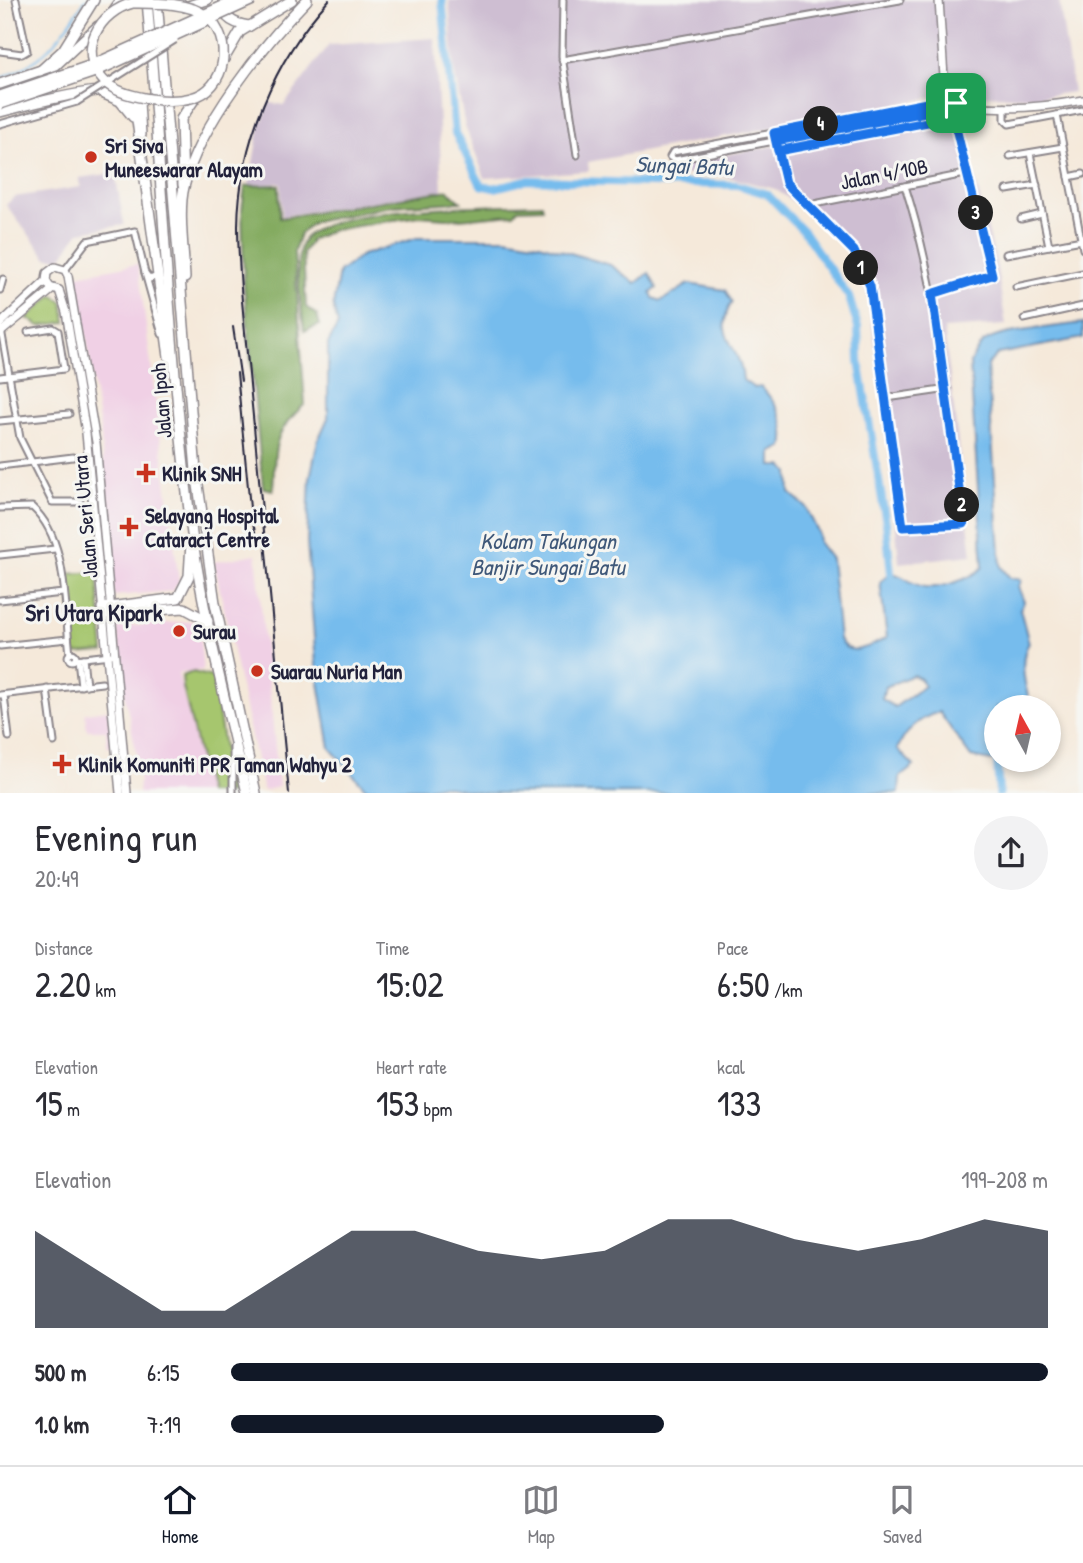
<!DOCTYPE html>
<html lang="en">
<head>
<meta charset="utf-8">
<style>
	:root { --surface:#fff; --page:#f2f2f3; --text:#2b2b33; --muted:#7c7c81; --line:#e1e1e2; --accent:#111827 }
	body { margin:0; font-family:"Patrick Hand",sans-serif; background:var(--page); color:var(--text); height:100vh; display:flex; flex-direction:column; font-size:26px; white-space:nowrap }
	* { box-sizing:border-box; margin:0 }
	p { font-size:23px; color:var(--muted) }
	.icon { flex:none; width:38px; height:38px; fill:none; stroke:currentColor; stroke-width:2; stroke-linecap:round; stroke-linejoin:round }
	.map { position:relative; height:793px; overflow:hidden }
	.sheet { display:flex; flex-direction:column; background:var(--surface); flex:1 }
	.sheet>* { flex:none }
	.needle { width:46px; rotate:352deg }
	.controls { position:absolute; left:984px; top:695px; display:grid; gap:14px }
	.controls a { display:grid; place-items:center; width:77px; height:77px; border-radius:50%; background:var(--surface); box-shadow:0 4px 10px #0003; font-size:35px }
	.pin { position:absolute; display:grid; place-items:center; width:60px; height:60px; color:#fff; margin:-30px; border-radius:14px; box-shadow:0 4px 10px #0006 }
	.km { position:absolute; width:35px; height:35px; margin:-18px; border-radius:50%; background:#222; color:#fff; font-size:19px; line-height:35px; text-align:center }
	.round { display:grid; place-items:center; flex:none; width:74px; height:74px; border-radius:37px; background:var(--page) }
	.summary { display:flex; align-items:center; justify-content:space-between; height:119px; padding:0 35px }
	h1 { font-size:38px; font-weight:600; line-height:52px }
	.stats { display:grid; grid-template-columns:repeat(3,1fr); gap:10px; height:119px; padding:7px 35px }
	.stats div { display:grid; align-content:center }
	.stats b { font-size:35px; font-weight:600 }
	.stats small { font-size:19px; font-weight:400 }
	.stats p { font-size:19px }
	.chart { height:196px; padding:14px 35px }
	.chart p { display:flex; justify-content:space-between }
	.chart svg { width:100%; height:126px; margin-top:7px; fill:var(--accent); opacity:.7 }
	ul { padding:0 35px; list-style:none; font-size:23px }
	li { display:grid; grid-template-columns:112px 84px 1fr; align-items:center; height:52px }
	li i { height:18px; border-radius:9px; background:var(--accent) }
	.tabs { display:flex; justify-content:space-around; align-items:center; height:98px; border-top:2px solid var(--line); background:var(--surface); font-size:19px; color:var(--muted) }
	.tabs a { display:grid; justify-items:center; gap:4px }
	.tabs .active { color:var(--accent) }
	.map>svg:first-child { display:block }
	.built { fill:#f0d0e5 }
	.industrial { fill:#cebed2 }
	.green { fill:#a6c66e; stroke:#647454; stroke-width:2 }
	.forest { fill:#84ab61; stroke:#53664e; stroke-width:2 }
	.water { fill:#76bced; stroke:#4c6f94; stroke-width:2; fill-rule:evenodd }
	.lines { fill:none; stroke-linecap:round; stroke-linejoin:round }
	.stream { stroke:#76bced; stroke-width:2 }
	.river { stroke:#76bced; stroke-width:8 }
	.street-casing { stroke:#8c868a; stroke-width:9 }
	.secondary-casing { stroke:#8c868a; stroke-width:10 }
	.highway-casing { stroke:#8c868a; stroke-width:12 }
	.street { stroke:#fff; stroke-width:5 }
	.secondary { stroke:#fff; stroke-width:7 }
	.highway { stroke:#fff; stroke-width:9 }
	.rail { stroke:#22223b; stroke-width:2 }
	.street-bridge-casing { stroke:#8c868a; stroke-width:9; stroke-linecap:butt }
	.highway-bridge-casing { stroke:#8c868a; stroke-width:12; stroke-linecap:butt }
	.street-bridge { stroke:#fff; stroke-width:5 }
	.highway-bridge { stroke:#fff; stroke-width:9 }
	.route-casing { stroke:#fff; stroke-width:14 }
	.route { stroke:#1a73e8; stroke-width:9 }
	.poi-dot { fill:#c8321e; stroke:#f6f6f2; stroke-width:2.5 }
	.labels { text-anchor:middle; dominant-baseline:central; stroke-width:6; stroke-linejoin:round; paint-order:stroke }
	.poi-label { font-size:21px; font-weight:bold; fill:#22223b; stroke:#f6f6f2; text-anchor:start }
	.street-label { font-size:21px; fill:#22223b; stroke:#f6f6f2 }
	.water-label { font-size:23px; font-style:italic; fill:#3f5879; stroke:#f6f6f2 }
	.neighbourhood-label { font-size:23px; font-weight:bold; fill:#22223b; stroke:#f6f6f2 }
</style>
</head>
<body>
<div class="map">
<svg width="1083" height="793" viewBox="0 0 1083 793">
	<rect width="100%" height="100%" fill="#f6f6f2"/>
	<filter id="ink" filterUnits="userSpaceOnUse"><feTurbulence type="fractalNoise" baseFrequency=".0143" numOctaves="2"/><feDisplacementMap in="SourceGraphic" scale="14" xChannelSelector="R" yChannelSelector="G"/><feConvolveMatrix kernelMatrix="1 2 1 2 8 2 1 2 1" color-interpolation-filters="sRGB"/></filter>
	<filter id="wash" filterUnits="userSpaceOnUse"><feTurbulence type="fractalNoise" baseFrequency=".00686" numOctaves="4" result="noise"/><feDisplacementMap in="SourceGraphic" scale="28" xChannelSelector="R" yChannelSelector="G"/><feGaussianBlur stdDeviation="1.57" result="paint"/><feColorMatrix in="noise" values="0 0 0 0 0 0 0 0 0 0 0 0 0 0 0 0 0 1.4 0 .05"/><feComposite in="paint" operator="in"/></filter>
	<g filter="url(#wash)">
		<rect width="100%" height="100%" fill="#f5e9da"/>
		<g class="built">
			<path d="M138,264L179,582L172,591L114,596L101,435L77,275Z"/>
			<path d="M256,554L279,787L263,791L214,562Z"/>
			<path d="M198,621L203,670L178,673L207,793H138L140,771L124,691L117,627Z"/>
			<path d="M109,710L112,747H107L106,730H87L85,713Z"/>
		</g>
		<g class="industrial">
			<path d="M449,0H1059L1073,92L1037,97L952,94L588,162L589,171L485,178L465,126L454,69Z"/>
			<path d="M435,38L442,190L282,216L281,183L249,185L259,129L270,103L284,105L329,45Z"/>
			<path d="M959,113L996,262L1006,325L944,329L972,555L899,563L886,417L867,292L850,253L809,213L775,189L712,173L681,175L673,164Z"/>
			<path d="M115,173L124,225L79,232L61,258H47L6,205L14,197L81,187L79,178Z"/>
		</g>
		<g class="green">
			<path d="M53,295L63,302L66,322L40,326L27,318Z"/>
			<path d="M97,572L104,652L75,654L68,574Z"/>
			<path d="M193,672L213,677L231,793H208L183,687L182,676Z"/>
		</g>
		<g class="forest">
			<path d="M279,185L280,218L448,190L461,202L391,206L314,222L300,234L294,252L305,404C270,436 276,446 273,490L263,488L244,286L242,209L245,186Z"/>
			<path d="M542,204L543,208L518,209L514,214L459,219L419,216L333,230L312,239L303,252L306,307L317,315L320,325L304,331C302,308 292,261 303,241C324,204 499,206 542,204Z"/>
		</g>
		<path class="water" d="M417,238H506L540,244L610,265L636,283L649,273L657,288L651,293L653,298L661,301L689,284L725,290L732,302C711,338 741,343 743,380L754,388L761,387C777,403 788,425 783,447L772,452V466H782L789,472L790,493L806,507L818,532L819,543L831,559L839,639C849,660 871,645 887,638L880,582L891,573C904,575 909,583 921,586C936,591 972,579 983,567L970,363C974,356 978,345 986,341C1002,331 1061,326 1083,323V338L998,354L987,365L1001,567L1010,578L1022,580L1018,587L1024,602L1020,609L1029,643C1018,660 1025,689 1032,707H996L997,762L971,757L939,712C917,719 908,729 897,749L914,766L900,777L899,793H482L441,785L428,788L366,789L330,748L316,665L307,542L310,478L318,440L328,418V344L338,325L333,306L339,272L362,255ZM913,675L921,679L924,686L895,707L882,699L885,687Z"/>
		<g class="lines">
			<path class="stream" d="M0,78C42,65 62,36 85,0"/>
			<g class="river">
				<path d="M442,0L455,133L481,185L494,188L527,180L737,185L767,194L804,232L849,297L858,327L859,361L886,523L892,583"/>
				<path d="M997,760L999,793"/>
			</g>
		</g>
	</g>
	<g filter="url(#ink)">
		<g class="lines">
			<g class="street-casing">
				<g id="street">
					<path d="M563,0L562,56L577,155"/>
					<path d="M0,51L22,54L27,51L16,0"/>
					<path d="M562,60L900,0"/>
					<path d="M945,100L673,152L670,157L675,160L946,108"/>
					<path d="M1005,107V120L1009,124L1083,110"/>
					<path d="M1057,115L1083,249"/>
					<path d="M0,124L77,102"/>
					<path d="M774,133L786,182L854,251L870,286L903,527L964,524C949,410 940,295 905,186"/>
					<path d="M777,151L952,118L992,276L932,294"/>
					<path d="M1030,153L1049,246"/>
					<path d="M1010,156L1063,147"/>
					<path d="M1069,177L1083,174"/>
					<path d="M1007,190L1037,185"/>
					<path d="M809,205L965,174"/>
					<path d="M1021,219L1042,214"/>
					<path d="M1006,254L1082,240"/>
					<path d="M65,270L87,241L135,231L145,273"/>
					<path d="M157,276L150,279L145,273L162,334"/>
					<path d="M1016,287L1083,273"/>
					<path d="M0,290L3,279"/>
					<path d="M1024,319L1083,306"/>
					<path d="M1,329L20,438L52,502H80"/>
					<path d="M0,377L64,369L58,331L53,328L28,332"/>
					<path d="M887,398L948,389"/>
					<path d="M0,421L69,414"/>
					<path d="M0,466L73,457"/>
					<path d="M0,508L32,507C69,540 64,608 70,654"/>
					<path d="M0,555L55,549"/>
					<path d="M0,600L63,593"/>
					<path d="M0,646L68,639"/>
					<circle cx="72" cy="657" r="4"/>
					<path d="M83,658L86,685"/>
					<path d="M75,659L110,655"/>
					<path d="M78,659L81,686"/>
					<path d="M47,689L54,742"/>
					<path d="M0,695L102,683"/>
					<path d="M4,695L9,737"/>
					<path d="M233,793V747"/>
				</g>
			</g>
			<g class="secondary-casing">
				<g id="secondary">
					<path d="M939,0L946,108L955,104"/>
					<path d="M945,100C987,112 1040,108 1083,100"/>
					<path d="M59,290L50,287L46,281L47,273L55,267L65,270L68,276L96,442L127,793"/>
					<path d="M59,290L66,312L86,433L120,793"/>
					<path d="M0,324L46,281"/>
					<path d="M0,333L53,289"/>
				</g>
			</g>
			<g class="highway-casing">
				<g id="highway">
					<path d="M147,0C162,178 169,357 192,534C204,621 227,707 247,793"/>
					<path d="M157,0L196,471L215,603L256,793"/>
					<path d="M177,0L185,7L207,0"/>
					<path d="M223,0C221,18 234,24 249,26"/>
					<path d="M114,10L121,0"/>
					<path d="M224,59L240,32L292,0"/>
					<path d="M40,71L63,50L94,0"/>
					<path d="M0,84L56,65L98,26"/>
					<path d="M104,94L120,101L133,117"/>
					<path d="M0,112C22,106 100,85 120,92C129,94 133,105 136,113L169,357"/>
					<path d="M141,135L139,102L142,101"/>
					<path d="M183,185L181,119L196,97"/>
					<path d="M185,278C184,252 178,211 184,187C199,125 263,45 307,0"/>
					<path d="M102,608L178,598L189,576L191,543"/>
					<path d="M103,614L184,608L208,621"/>
				</g>
			</g>
			<use href="#street" class="street"/>
			<use href="#secondary" class="secondary"/>
			<use href="#highway" class="highway"/>
			<g class="rail">
				<path d="M233,327L241,381"/>
				<path d="M237,373L250,508L256,537"/>
				<path d="M289,793L242,301C240,276 238,251 238,226C239,144 274,60 329,0"/>
			</g>
			<g class="street-bridge-casing">
				<path id="street-bridge" d="M77,102L175,40"/>
			</g>
			<g class="highway-bridge-casing">
				<g id="highway-bridge">
					<path d="M133,3C155,3 188,2 206,16C234,38 227,90 191,98C168,104 121,98 104,81C75,51 100,11 133,3Z"/>
					<path d="M0,96L92,65L236,0"/>
					<path d="M0,104L95,72L253,0"/>
				</g>
			</g>
			<use href="#street-bridge" class="street-bridge"/>
			<use href="#highway-bridge" class="highway-bridge"/>
		</g>
	</g>
	<g class="lines" filter="url(#ink)">
		<g class="route-casing">
			<path id="route" d="M956,103L946,108L776,141L786,183L854,251L870,286L903,527L964,524L932,294L992,275L954,120L948,118L778,151L774,133L937,101L956,103"/>
		</g>
		<use href="#route" class="route"/>
	</g>
	<g class="poi-dot">
		<circle cx="91" cy="157" r="7"/>
		<path d="M142.5 462.5h7v7h7v7h-7v7h-7v-7h-7v-7h7z"/>
		<path d="M125.5 516.5h7v7h7v7h-7v7h-7v-7h-7v-7h7z"/>
		<circle cx="179" cy="631" r="7"/>
		<circle cx="257" cy="671" r="7"/>
		<path d="M58.5 753.5h7v7h7v7h-7v7h-7v-7h-7v-7h7z"/>
	</g>
	<g class="labels">
		<g class="poi-label">
			<text x="105" y="145">Sri Siva<tspan x="105" dy="24">Muneeswarar Alayam</tspan></text>
			<text x="162" y="473">Klinik SNH</text>
			<text x="145" y="515">Selayang Hospital<tspan x="145" dy="24">Cataract Centre</tspan></text>
			<text x="193" y="631">Surau</text>
			<text x="271" y="671">Suarau Nuria Man</text>
			<text x="78" y="764">Klinik Komuniti PPR Taman Wahyu 2</text>
		</g>
		<g class="street-label">
			<text transform="translate(884 174) rotate(-11)">Jalan 4/10B</text>
			<text transform="translate(161 401) rotate(-95)">Jalan Ipoh</text>
			<text transform="translate(85 517) rotate(-95)">Jalan Seri Utara</text>
		</g>
		<g class="water-label">
			<text transform="translate(684 165) rotate(2)">Sungai Batu</text>
			<text x="548" y="540">Kolam Takungan<tspan x="548" dy="26">Banjir Sungai Batu</tspan></text>
		</g>
		<g class="neighbourhood-label">
			<text x="94" y="612">Sri Utara Kipark</text>
		</g>
	</g>
</svg>
<div class="controls">
<a><svg class="needle" viewBox="-14 -14 28 28"><path d="M0-13l5 13h-10z" fill="#e53935"/><path d="M0 13l5-13h-10z" fill="#7c7c81"/></svg></a>
</div>
<div class="pin" style="left:956px;top:103px;background:#1e9e55"><svg class="icon" aria-label="arrive" viewBox="0 0 24 24"><path d="M6 21V4h12l-3 4 3 4H6"/></svg></div>
<b class="km" style="left:861px;top:268px">1</b>
<b class="km" style="left:962px;top:505px">2</b>
<b class="km" style="left:976px;top:213px">3</b>
<b class="km" style="left:821px;top:124px">4</b>
</div>
<section class="sheet">
<div class="summary"><div><h1>Evening run</h1><p>20:49</p></div><a class="round"><svg class="icon" aria-label="share" viewBox="0 0 24 24"><path d="M12 15V3M7 8l5-5 5 5M5 13v7h14v-7"/></svg></a></div>
<div class="stats">
<div><p>Distance</p><b>2.20<small> km</small></b></div>
<div><p>Time</p><b>15:02</b></div>
<div><p>Pace</p><b>6:50<small> /km</small></b></div>
</div>
<div class="stats">
<div><p>Elevation</p><b>15<small> m</small></b></div>
<div><p>Heart rate</p><b>153<small> bpm</small></b></div>
<div><p>kcal</p><b>133</b></div>
</div>
<div class="chart"><p><span>Elevation</span>199–208 m</p>
<svg viewBox="0 0 160 44" preserveAspectRatio="none"><path d="M0 44V10L10 24L20 38L30 38L40 24L50 10L60 10L70 17L80 20L90 17L100 6L110 6L120 13L130 17L140 13L150 6L160 10V44z"/></svg>
</div>
<ul>
<li><b>500 m</b>6:15<i style="width:100%"></i></li>
<li><b>1.0 km</b>7:19<i style="width:53%"></i></li>
</ul>
</section>
<nav class="tabs">
<a class="active"><svg class="icon" aria-label="home" viewBox="0 0 24 24"><path d="M3 11l9-7 9 7M6 9v11h12V9"/></svg>Home</a>
<a><svg class="icon" aria-label="map" viewBox="0 0 24 24"><path d="M3 6l6-2 6 2 6-2v14l-6 2-6-2-6 2zM9 4v14M15 6v14"/></svg>Map</a>
<a><svg class="icon" aria-label="saved" viewBox="0 0 24 24"><path d="M7 4h10v16l-5-4-5 4z"/></svg>Saved</a>
</nav>
</body>
</html>
